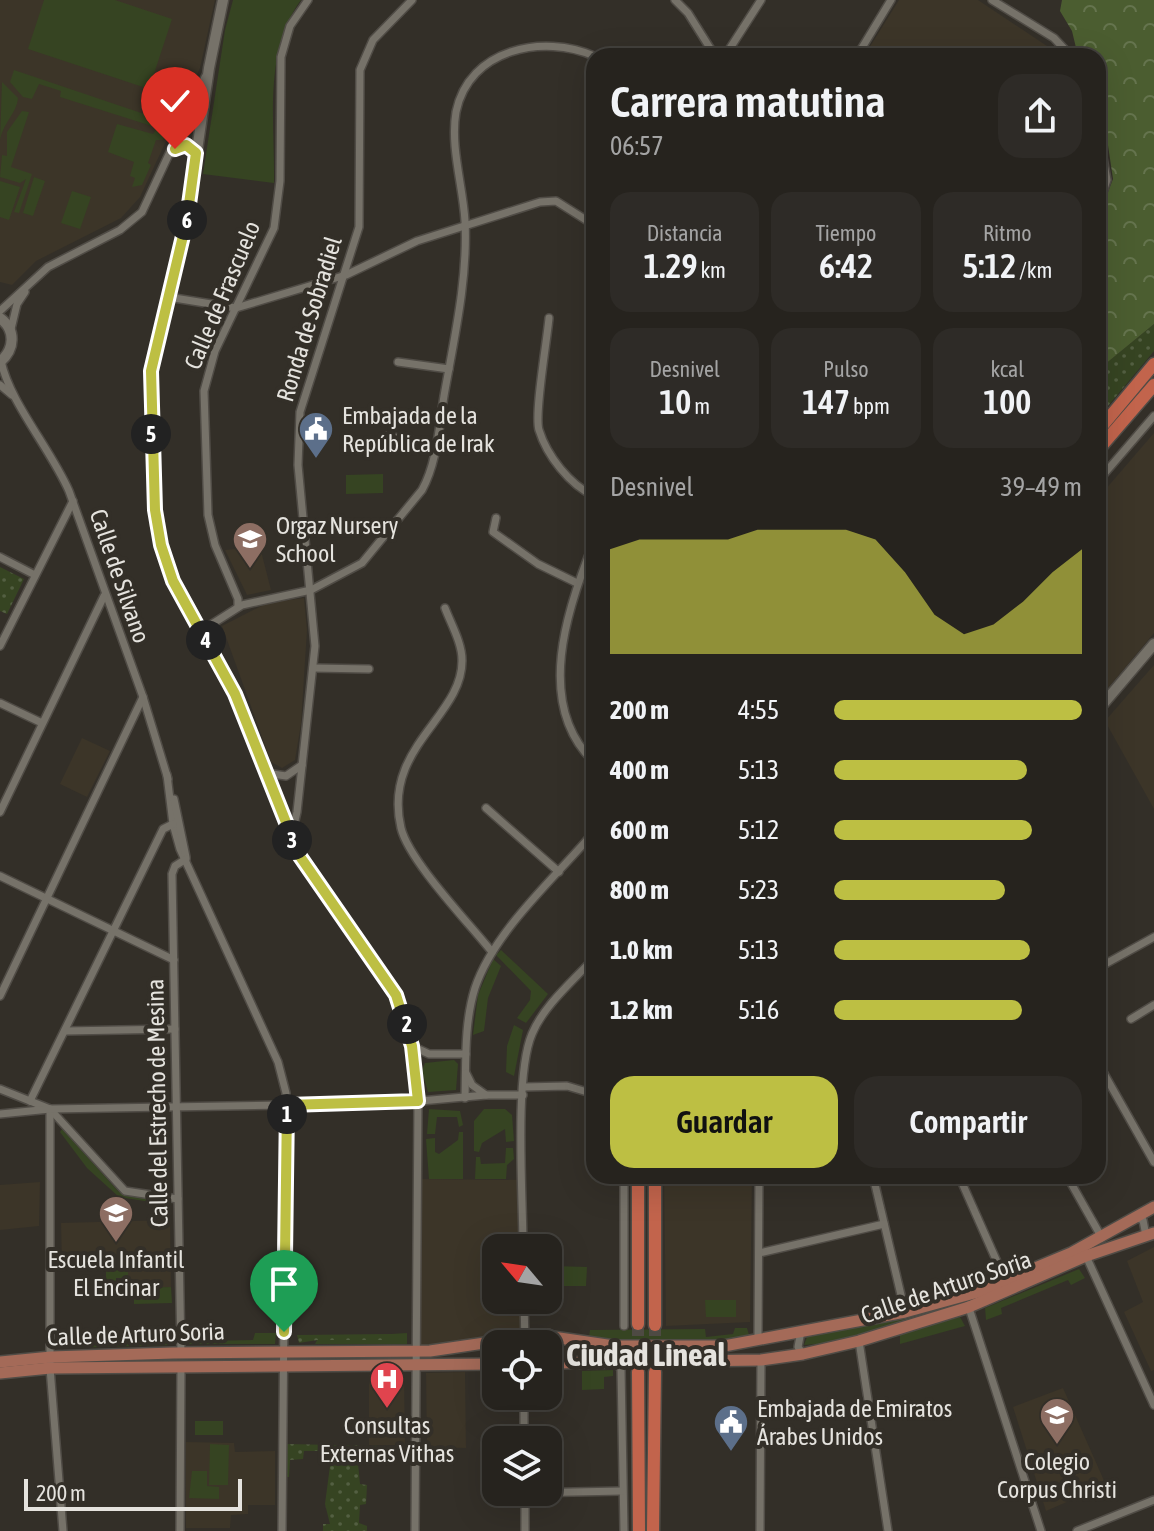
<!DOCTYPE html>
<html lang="es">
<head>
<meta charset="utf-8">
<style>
	:root { --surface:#26231e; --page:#2e2b27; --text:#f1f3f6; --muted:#a4a4a4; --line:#42403c; --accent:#bdbf43 }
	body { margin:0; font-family:"Asap Condensed",sans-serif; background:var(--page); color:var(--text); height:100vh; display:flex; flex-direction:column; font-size:30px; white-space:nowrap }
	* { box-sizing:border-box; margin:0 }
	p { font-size:26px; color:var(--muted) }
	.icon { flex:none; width:44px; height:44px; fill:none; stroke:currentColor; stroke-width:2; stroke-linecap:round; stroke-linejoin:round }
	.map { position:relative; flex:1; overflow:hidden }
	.drawer { position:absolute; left:586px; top:48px; width:520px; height:1136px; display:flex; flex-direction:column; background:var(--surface); border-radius:24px; box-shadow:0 8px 32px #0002,0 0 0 2px var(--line) }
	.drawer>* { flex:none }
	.needle { width:52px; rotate:299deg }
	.tools { position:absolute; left:482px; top:1234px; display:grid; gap:16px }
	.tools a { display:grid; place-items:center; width:80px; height:80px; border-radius:16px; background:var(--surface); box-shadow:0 8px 32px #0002,0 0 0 2px var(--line); font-size:40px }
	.scale { position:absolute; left:24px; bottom:20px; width:218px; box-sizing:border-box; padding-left:8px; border:4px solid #e5e3de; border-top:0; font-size:22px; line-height:28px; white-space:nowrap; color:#e5e3de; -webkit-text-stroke:6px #332f28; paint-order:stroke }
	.pin { position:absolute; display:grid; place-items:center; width:68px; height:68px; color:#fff; margin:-82px -34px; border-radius:50% 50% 50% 0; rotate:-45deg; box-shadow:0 0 8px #0007 }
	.pin .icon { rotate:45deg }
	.km { position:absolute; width:40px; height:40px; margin:-20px; border-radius:50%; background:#222; color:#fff; font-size:22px; line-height:40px; text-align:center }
	.round { display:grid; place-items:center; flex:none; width:84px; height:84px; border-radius:24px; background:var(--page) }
	.headline { display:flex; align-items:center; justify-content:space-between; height:136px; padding:0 24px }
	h1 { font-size:44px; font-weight:600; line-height:60px }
	.stats { display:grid; grid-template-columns:repeat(3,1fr); gap:12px; height:136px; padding:8px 24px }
	.stats div { display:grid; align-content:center; border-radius:20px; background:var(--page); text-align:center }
	.stats b { font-size:34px; font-weight:600 }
	.stats small { font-size:22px; font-weight:400 }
	.stats p { font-size:22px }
	.chart { height:224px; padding:16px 24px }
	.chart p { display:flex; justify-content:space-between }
	.chart svg { width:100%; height:144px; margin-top:8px; fill:var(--accent); opacity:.7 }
	.cta { display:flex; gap:16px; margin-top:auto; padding:16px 24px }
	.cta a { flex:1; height:92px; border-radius:24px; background:var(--accent); color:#111; font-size:32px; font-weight:600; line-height:92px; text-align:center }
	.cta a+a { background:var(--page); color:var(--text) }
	ul { padding:0 24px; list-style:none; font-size:26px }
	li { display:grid; grid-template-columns:128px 96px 1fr; align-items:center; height:60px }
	li i { height:20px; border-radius:10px; background:var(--accent) }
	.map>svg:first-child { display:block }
	.built { fill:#3c3528 }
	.grass { fill:url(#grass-dots) }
	.forest { fill:url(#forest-crowns) }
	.garden { fill:#364422 }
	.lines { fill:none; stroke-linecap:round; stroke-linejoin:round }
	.highway-tunnel { stroke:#4e4a43; stroke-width:12; stroke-dasharray:12 6; stroke-linecap:butt }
	.street-casing { stroke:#504c46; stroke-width:10 }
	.secondary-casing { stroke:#504c46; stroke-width:13 }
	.primary-casing { stroke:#504c46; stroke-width:14 }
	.highway-casing { stroke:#504c46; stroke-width:15 }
	.street { stroke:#767269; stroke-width:7 }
	.secondary { stroke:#767269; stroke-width:10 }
	.primary { stroke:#a46a58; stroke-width:11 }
	.highway { stroke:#c2644c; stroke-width:12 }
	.route-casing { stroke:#fff; stroke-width:16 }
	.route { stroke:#bdbf43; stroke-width:10 }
	.labels { text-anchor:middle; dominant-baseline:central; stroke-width:8; stroke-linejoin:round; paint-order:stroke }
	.street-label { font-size:24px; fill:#e5e3de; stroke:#332f28 }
	.poi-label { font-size:24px; fill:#e5e3de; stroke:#332f28; text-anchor:start }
	.district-label { font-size:32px; font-weight:bold; fill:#e5e3de; stroke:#332f28 }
</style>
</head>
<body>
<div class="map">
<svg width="1154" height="1531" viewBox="0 0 1154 1531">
	<defs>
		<pattern id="grass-dots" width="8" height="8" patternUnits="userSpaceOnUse" patternTransform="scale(2)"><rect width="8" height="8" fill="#364422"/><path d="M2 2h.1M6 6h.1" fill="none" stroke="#535f42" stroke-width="1.8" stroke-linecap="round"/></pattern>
		<pattern id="forest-crowns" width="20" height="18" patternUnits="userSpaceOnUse" patternTransform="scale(2)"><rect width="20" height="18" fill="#4b5d30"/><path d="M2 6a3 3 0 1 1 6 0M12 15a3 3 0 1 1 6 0" fill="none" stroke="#65744e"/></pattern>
	</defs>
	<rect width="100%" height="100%" fill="#332f28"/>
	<g class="built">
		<path d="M0,0H215L200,68L140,197L121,218L36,261L12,285L0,282Z"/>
		<path d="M899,0H978L1062,56H864Z"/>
		<path d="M1154,433V633L1098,700V498Z"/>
		<path d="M260,547L271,590L247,595L225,550Z"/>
		<path d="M304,598L307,630L301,724L295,760L282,768L271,762L222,626L267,603Z"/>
		<path d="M1154,665V809L1105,721Z"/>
		<path d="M82,738L110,751L87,797L60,784Z"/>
		<path d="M752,1176L750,1322L666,1326L664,1176Z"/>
		<path d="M416,1179L522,1180L523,1248H496V1300H524L525,1336L418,1351Z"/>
		<path d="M40,1182L39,1226L0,1230V1185Z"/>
		<path d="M170,1220L171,1287L128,1288L127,1265L62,1266L61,1223Z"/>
		<path d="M1154,1247V1370L1151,1371L1124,1312L1143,1302L1127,1261Z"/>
		<path d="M465,1372L466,1448L427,1447L426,1373Z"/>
		<path d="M369,1375H404L405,1445H369Z"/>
		<path d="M1063,1388L1106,1485L1046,1511L1013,1407Z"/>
		<path d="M186,1442L234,1443L235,1452L275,1451V1505H248V1514L231,1515L230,1528H186Z"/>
	</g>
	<g class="grass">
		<path d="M1154,324V351L1098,418V370Z"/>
		<path d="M0,567L24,579L7,614L0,611Z"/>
		<path d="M391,1334V1340H317L299,1343L297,1335Z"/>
		<path d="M286,1444L382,1446L383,1451L368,1452L367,1462L358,1463L360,1484L367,1485L366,1504L360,1505L359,1523L367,1526V1531H323V1524H330L325,1504L330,1466L322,1462L318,1451H304L303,1459L290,1460L289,1477H286Z"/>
	</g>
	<path class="forest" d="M1062,0H1154V324L1098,370V218L1113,179L1104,118L1098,103V56H1078L1072,31L1060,11Z"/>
	<g class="garden">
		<path d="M44,0H115L172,19L149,89L28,49Z"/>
		<path d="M233,0H301C263,51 275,123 274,183L203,174L225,30Z"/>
		<path d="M14,70L159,119L155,127L60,97L61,91L39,84L32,99L23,97L10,82Z"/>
		<path d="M2,82L18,98C17,113 2,124 0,141Z"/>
		<path d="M182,92H187L172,124H168L163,140H156L148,163L151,165L142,185L132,187L135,178L130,176L134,162L108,152L117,124L153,134Z"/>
		<path d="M22,111L29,112L11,167L32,174L19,213L14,212L26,179L20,183L0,177L2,155L7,156V132Z"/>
		<path d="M34,177L45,181L33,216L23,213Z"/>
		<path d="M0,181L20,187L9,220L0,217Z"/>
		<path d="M72,191L91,197L80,229L61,223Z"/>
		<path d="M383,474V493L346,494V475Z"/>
		<path d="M501,950L548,994L526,1023L517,1018L530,1000L531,991L496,955Z"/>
		<path d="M493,959L501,966L488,998L484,1031L473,1035L478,995Z"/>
		<path d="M514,1025L523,1030L514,1076L506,1072L507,1046Z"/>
		<path d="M454,1060L458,1064L456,1090L428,1092L422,1071L425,1063Z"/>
		<path d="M429,1109L460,1111L463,1125L459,1127L457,1117H437L435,1134H427Z"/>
		<path d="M484,1109H505L512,1115L514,1141L506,1142L505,1129L482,1143L479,1152L474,1151V1121Z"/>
		<path d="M62,1129L118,1191L127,1195L171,1200L170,1205L119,1197L87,1168L60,1132Z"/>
		<path d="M459,1132H463V1179H429L426,1139L435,1138V1152L439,1154L458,1140Z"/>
		<path d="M506,1148H513L514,1159L507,1165L506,1179H475L476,1157H480L481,1164L505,1163Z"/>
		<path d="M106,1265H128V1278H116V1292H106Z"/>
		<path d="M553,1266L587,1267L586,1286H553Z"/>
		<path d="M1079,1269L1085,1278L1071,1285L1068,1280L1001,1308L1002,1314L986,1320L985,1308Z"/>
		<path d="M171,1287L172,1303L134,1304V1288Z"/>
		<path d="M705,1300H736V1317H706Z"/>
		<path d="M962,1302L842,1342L804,1345L807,1337Z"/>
		<path d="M960,1317L965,1326L900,1344V1333Z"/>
		<path d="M735,1328H747L749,1335C701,1349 638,1345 589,1337L590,1330L705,1329L706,1337L733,1334Z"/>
		<path d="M155,1333H171V1345L65,1348L63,1336H79L80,1342L113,1341L114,1334H120L121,1341H153Z"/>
		<path d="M255,1333H276L275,1344H188V1334H203L204,1341L253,1340Z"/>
		<path d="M391,1334L407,1333V1344H315L317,1340H391Z"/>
		<path d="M613,1370V1376L604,1377V1389L582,1390V1371Z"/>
		<rect x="195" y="1421" width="28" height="14"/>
		<path d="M210,1444L229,1445L228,1485H209Z"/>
		<path d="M192,1471H207V1486L219,1487V1499L189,1498Z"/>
	</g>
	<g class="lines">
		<g class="highway-tunnel">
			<path d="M638,1324V1372"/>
			<path d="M655,1372V1325"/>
		</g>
		<g class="street-casing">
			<g id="street">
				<path d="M675,0L688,13L715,56"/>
				<path d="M992,0L1054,38L1071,56"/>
				<path d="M725,56L761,0"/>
				<path d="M857,56L891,0"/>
				<path d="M1098,131L1107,180L1098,207"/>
				<path d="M173,153L186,145L196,153"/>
				<path d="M168,297L236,308L346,275L417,241L540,202L556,201L594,225"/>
				<path d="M0,311L48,267L120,230L142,212L205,77"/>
				<path d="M549,318C547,341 534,414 539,430C547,456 570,485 594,496"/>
				<path d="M11,329L17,304L25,292"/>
				<path d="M1,361C10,403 50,448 69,491L143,697L168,779"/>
				<path d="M398,362L449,369"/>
				<path d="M0,385L12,395"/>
				<path d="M387,436L436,445"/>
				<path d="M1098,481L1154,416"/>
				<path d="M496,518L493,532L538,564L577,583"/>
				<path d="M594,542C567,608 534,705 594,762"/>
				<path d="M0,557L35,575"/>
				<path d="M238,607V599L215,545L208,515L204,391L215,351L274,228L280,181L281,57L290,26L308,0"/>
				<path d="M445,608C451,624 462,643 462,660C463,717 382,747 401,828C409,861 469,923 492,952"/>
				<path d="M201,631L242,605L311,590L362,563L422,490C437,463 439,427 444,396C454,339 468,279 465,221C463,186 450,147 456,112C469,48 544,34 594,56"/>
				<path d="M0,646L73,501"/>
				<path d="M313,668L369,669"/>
				<path d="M0,703L42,723"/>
				<path d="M266,773L286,776L302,765"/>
				<path d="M167,775L173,824L180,849L278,1062L286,1093L282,1531"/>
				<path d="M174,799L186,857"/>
				<path d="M486,808L559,872"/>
				<path d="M0,812L104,596"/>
				<path d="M287,829L294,825L297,812L315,646L298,465L300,412L359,227L360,70L373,40L412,0"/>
				<path d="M0,876L174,960"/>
				<path d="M1098,968L1154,937"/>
				<path d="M0,996L143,697"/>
				<path d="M1131,1019L1154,1005"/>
				<path d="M65,1031L175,1029"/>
				<path d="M412,1046L429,1054H466"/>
				<path d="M1098,1063L1154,1162"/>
				<path d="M524,1087L567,1086L594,1094"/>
				<path d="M0,1089L50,1109L125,1191L178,1199"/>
				<path d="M486,1095H523"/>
				<path d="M465,1098C466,1062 464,1023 475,988C494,931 555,878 594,832"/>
				<path d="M30,1101L163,829L173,824"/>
				<path d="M50,1109V1368L63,1531"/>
				<path d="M0,1114L50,1109L399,1103L486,1095L472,1085L466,1073"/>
				<path d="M624,1176V1326"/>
				<path d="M873,1176L905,1312"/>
				<path d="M959,1176L1002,1273V1283"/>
				<path d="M1067,1176L1102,1238"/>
				<path d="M1136,1218L1143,1220L1146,1236"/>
				<path d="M523,1248C523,1198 514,1076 532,1034C544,1005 573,981 594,958"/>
				<path d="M759,1253L884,1224"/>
				<path d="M1086,1256L1154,1405"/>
				<path d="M524,1300L525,1344"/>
				<path d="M968,1305L1041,1531"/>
				<path d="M801,1331L798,1347L803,1354"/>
				<path d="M758,1338L759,1176"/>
				<path d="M859,1341L888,1531"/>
				<path d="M181,1353L172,874L175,866L186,859"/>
				<path d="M615,1362L621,1369L624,1531"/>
				<path d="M524,1440V1396"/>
				<path d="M525,1492V1531"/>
				<path d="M525,1493L622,1491"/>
				<path d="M180,1531L181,1368"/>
				<path d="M415,1531L418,1101"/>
				<path d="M760,1531L761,1360"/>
				<path d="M1077,1531L1154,1500"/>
			</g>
		</g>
		<g class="secondary-casing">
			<g id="secondary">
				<path d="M223,0L209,68L187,219L151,371L156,525L170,573L229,680L299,855L396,995L412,1046L418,1101"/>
				<path d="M0,318C16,330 15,349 0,362"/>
				<path d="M1098,710L1154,644"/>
			</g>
		</g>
		<g class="primary-casing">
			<g id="primary">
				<path d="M548,1361L554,1346L548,1335"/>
				<path d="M0,1362L51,1357L173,1353L430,1351L539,1335L614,1346H724L905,1312L978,1292L1071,1253L1154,1207"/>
				<path d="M548,1363L761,1360L803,1354L859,1341L969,1307L1086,1256L1154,1233"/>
				<path d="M0,1373L50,1368L496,1364"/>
			</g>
		</g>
		<g class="highway-casing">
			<g id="highway">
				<path d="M1098,431L1154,364"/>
				<path d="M1098,450L1154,385"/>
				<path d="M638,1176V1324"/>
				<path d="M655,1325V1176"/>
				<path d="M638,1372L639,1531"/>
				<path d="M653,1531L655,1372"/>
			</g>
		</g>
		<use href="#street" class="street"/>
		<use href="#secondary" class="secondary"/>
		<use href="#primary" class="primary"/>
		<use href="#highway" class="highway"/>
	</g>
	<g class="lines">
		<g class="route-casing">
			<path id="route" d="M175,149L186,145L196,153L187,219L151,371L155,510L161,545L173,581L235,694L299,855L396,995L412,1046L418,1101L287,1105L284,1332"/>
		</g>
		<use href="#route" class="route"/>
	</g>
	<defs>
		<g id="civic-pin" transform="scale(1.8)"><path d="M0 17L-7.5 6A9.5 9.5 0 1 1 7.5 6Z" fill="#5c6f8a" stroke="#332f28"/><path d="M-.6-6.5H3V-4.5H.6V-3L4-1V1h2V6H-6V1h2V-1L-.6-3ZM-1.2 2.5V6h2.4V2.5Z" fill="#fff"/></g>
		<g id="school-pin" transform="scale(1.8)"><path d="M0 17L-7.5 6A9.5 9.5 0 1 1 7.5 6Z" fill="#8d6e63" stroke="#332f28"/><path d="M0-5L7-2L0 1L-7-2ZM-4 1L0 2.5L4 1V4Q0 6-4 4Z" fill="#fff"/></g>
		<g id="hospital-pin" transform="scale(1.8)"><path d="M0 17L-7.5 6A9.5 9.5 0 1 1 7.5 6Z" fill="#e0444e" stroke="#332f28"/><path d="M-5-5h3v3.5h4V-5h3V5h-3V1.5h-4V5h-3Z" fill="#fff"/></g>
	</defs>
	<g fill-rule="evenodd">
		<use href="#civic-pin" x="316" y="429"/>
		<use href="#school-pin" x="250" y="539"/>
		<use href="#school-pin" x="116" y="1213"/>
		<use href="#hospital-pin" x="387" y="1379"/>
		<use href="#school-pin" x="1057" y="1415"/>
		<use href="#civic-pin" x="731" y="1422"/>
	</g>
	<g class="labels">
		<g class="street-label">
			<text transform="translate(222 295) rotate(-67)">Calle de Frascuelo</text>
			<text transform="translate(309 319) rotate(-73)">Ronda de Sobradiel</text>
			<text transform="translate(120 576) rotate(71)">Calle de Silvano</text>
			<text transform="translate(157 1103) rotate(-91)">Calle del Estrecho de Mesina</text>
			<text transform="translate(946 1287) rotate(-19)">Calle de Arturo Soria</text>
			<text transform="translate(136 1334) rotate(-2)">Calle de Arturo Soria</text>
		</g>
		<g class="poi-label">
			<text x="342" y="415">Embajada de la<tspan x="342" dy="28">República de Irak</tspan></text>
			<text x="276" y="525">Orgaz Nursery<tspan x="276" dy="28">School</tspan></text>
			<text x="116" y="1259" text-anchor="middle">Escuela Infantil<tspan x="116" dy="28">El Encinar</tspan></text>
			<text x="757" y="1408">Embajada de Emiratos<tspan x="757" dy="28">Árabes Unidos</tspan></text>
			<text x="387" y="1425" text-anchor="middle">Consultas<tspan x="387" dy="28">Externas Vithas</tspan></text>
			<text x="1057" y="1461" text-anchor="middle">Colegio<tspan x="1057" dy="28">Corpus Christi</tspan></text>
		</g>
		<g class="district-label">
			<text x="646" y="1354">Ciudad Lineal</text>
		</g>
	</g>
</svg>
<div class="tools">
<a><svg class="needle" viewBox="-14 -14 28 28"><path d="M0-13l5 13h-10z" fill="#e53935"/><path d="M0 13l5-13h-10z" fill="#a4a4a4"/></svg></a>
<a><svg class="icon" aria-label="locate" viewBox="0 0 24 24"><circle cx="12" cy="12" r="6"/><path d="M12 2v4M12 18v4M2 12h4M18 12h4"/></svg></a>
<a><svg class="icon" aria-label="layers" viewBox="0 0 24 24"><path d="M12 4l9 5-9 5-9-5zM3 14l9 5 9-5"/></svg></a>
</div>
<div class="scale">200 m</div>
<div class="pin" style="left:284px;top:1332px;background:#1e9e55"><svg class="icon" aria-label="arrive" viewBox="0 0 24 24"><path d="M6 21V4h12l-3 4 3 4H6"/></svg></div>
<div class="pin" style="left:175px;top:149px;background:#d93025"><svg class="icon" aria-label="check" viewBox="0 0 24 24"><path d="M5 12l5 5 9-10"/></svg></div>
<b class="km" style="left:287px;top:1114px">1</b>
<b class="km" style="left:407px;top:1024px">2</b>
<b class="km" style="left:292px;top:840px">3</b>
<b class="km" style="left:206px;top:640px">4</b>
<b class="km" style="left:151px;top:434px">5</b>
<b class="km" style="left:187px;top:220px">6</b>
<section class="drawer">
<div class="headline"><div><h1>Carrera matutina</h1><p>06:57</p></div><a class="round"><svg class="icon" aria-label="share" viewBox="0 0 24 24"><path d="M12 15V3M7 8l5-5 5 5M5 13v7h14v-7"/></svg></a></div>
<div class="stats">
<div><p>Distancia</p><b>1.29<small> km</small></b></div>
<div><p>Tiempo</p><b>6:42</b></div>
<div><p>Ritmo</p><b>5:12<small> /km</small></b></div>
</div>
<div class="stats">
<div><p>Desnivel</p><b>10<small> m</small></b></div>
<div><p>Pulso</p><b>147<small> bpm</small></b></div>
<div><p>kcal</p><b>100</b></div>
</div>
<div class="chart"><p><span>Desnivel</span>39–49 m</p>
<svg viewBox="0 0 160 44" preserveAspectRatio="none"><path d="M0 44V12L10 9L20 9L30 9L40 9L50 6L60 6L70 6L80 6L90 9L100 19L110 32L120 38L130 35L140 28L150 19L160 12V44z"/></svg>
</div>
<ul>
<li><b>200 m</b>4:55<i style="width:100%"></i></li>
<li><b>400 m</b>5:13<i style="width:78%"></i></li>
<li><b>600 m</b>5:12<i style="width:80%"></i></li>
<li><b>800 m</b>5:23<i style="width:69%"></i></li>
<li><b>1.0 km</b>5:13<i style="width:79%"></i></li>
<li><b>1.2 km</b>5:16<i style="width:76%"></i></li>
</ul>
<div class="cta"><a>Guardar</a><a>Compartir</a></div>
</section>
</div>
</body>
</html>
